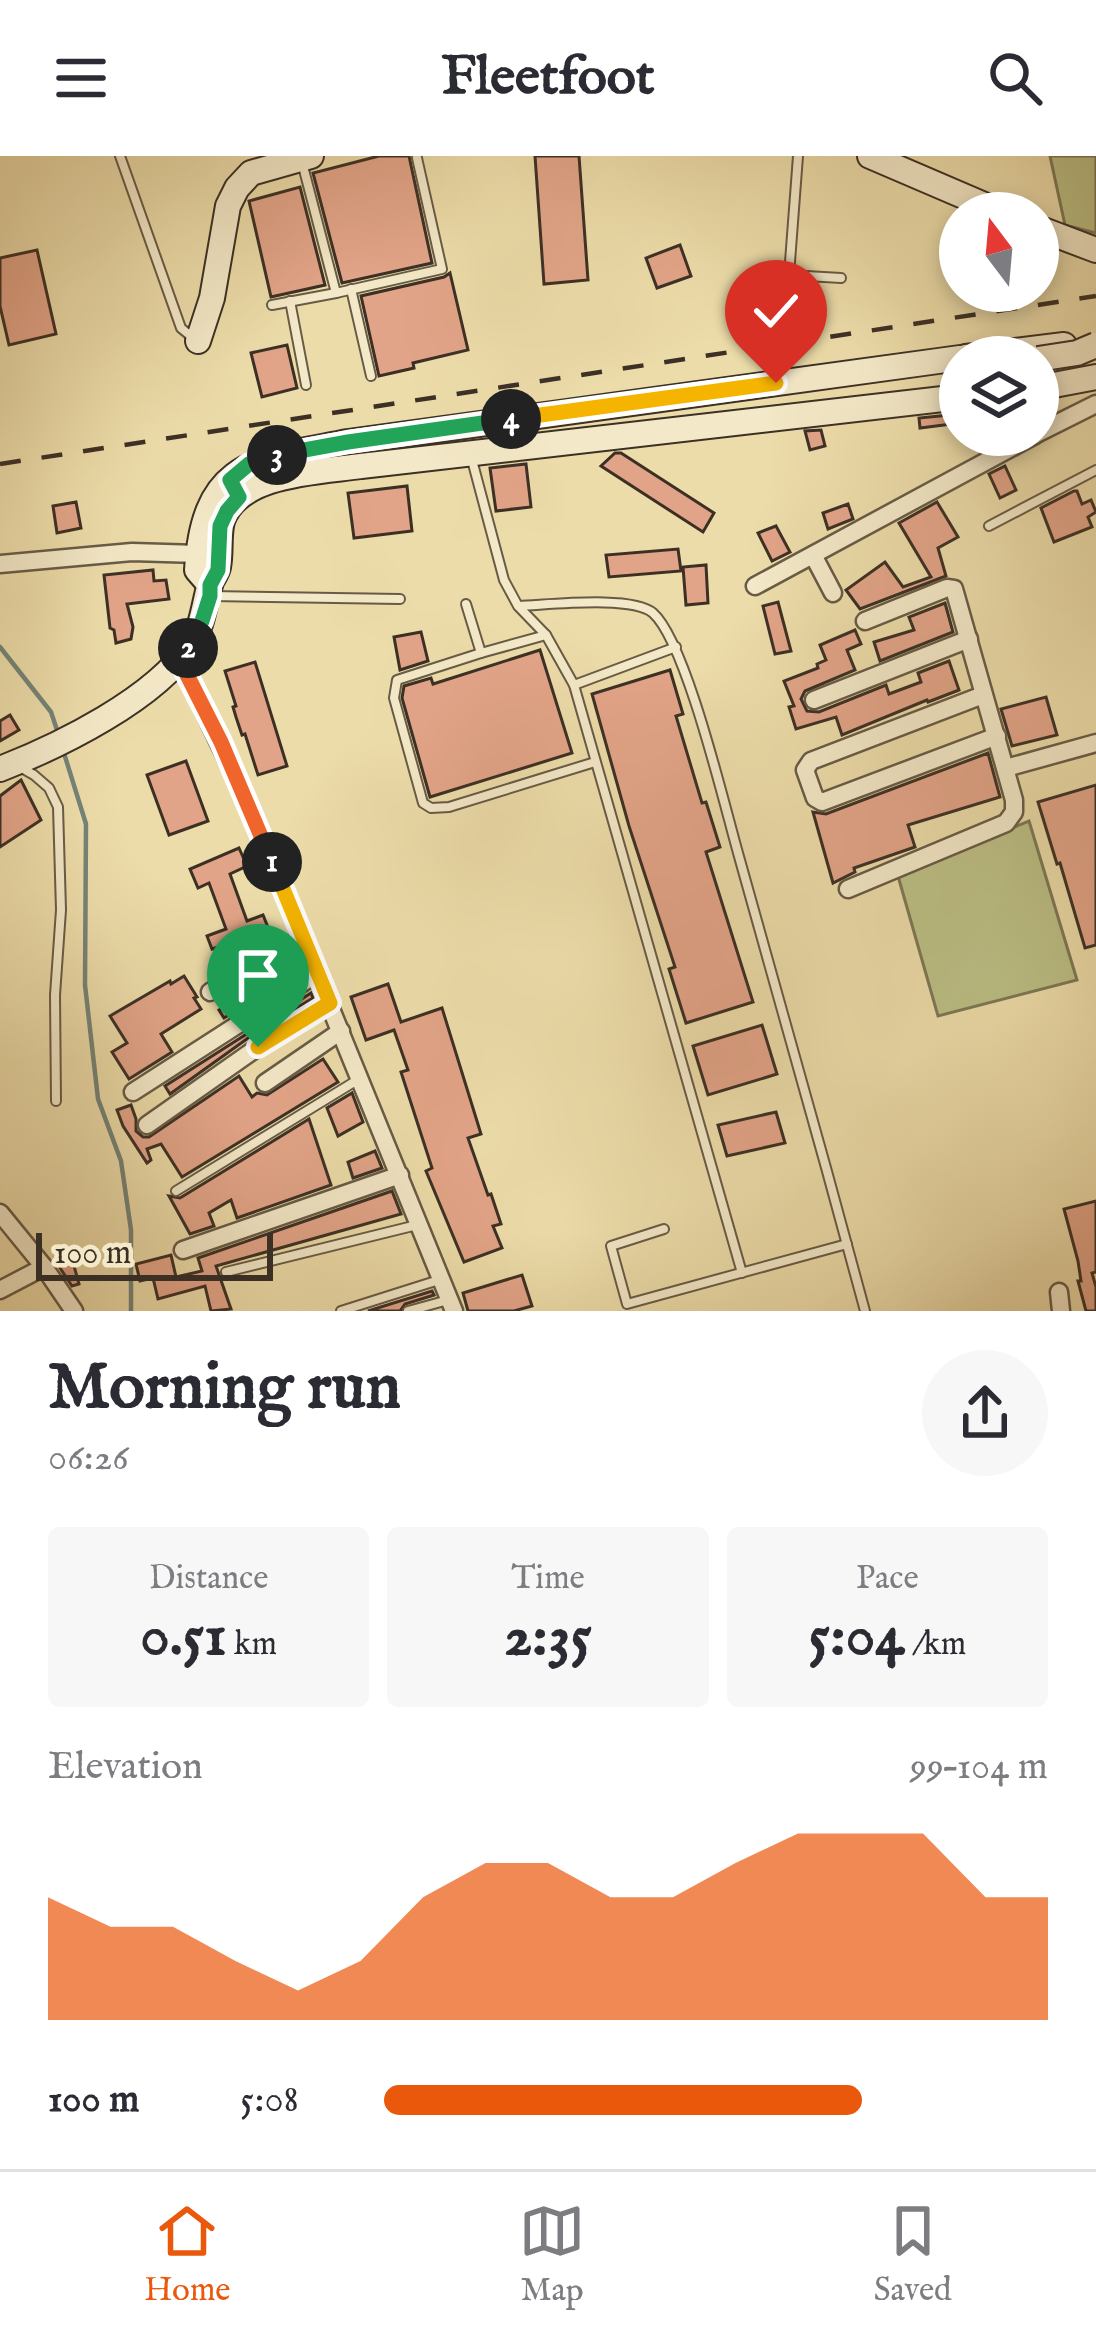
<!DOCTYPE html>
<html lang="en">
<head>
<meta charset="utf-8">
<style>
	:root { --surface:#fff; --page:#f7f7f7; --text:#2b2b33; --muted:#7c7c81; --line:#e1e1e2; --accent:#ea580c }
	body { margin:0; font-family:"IM FELL English",serif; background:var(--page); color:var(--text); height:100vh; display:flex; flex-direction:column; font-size:45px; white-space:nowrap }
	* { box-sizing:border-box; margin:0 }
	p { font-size:39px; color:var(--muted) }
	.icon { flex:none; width:66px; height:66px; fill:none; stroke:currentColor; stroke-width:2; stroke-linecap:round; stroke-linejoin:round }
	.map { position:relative; height:1155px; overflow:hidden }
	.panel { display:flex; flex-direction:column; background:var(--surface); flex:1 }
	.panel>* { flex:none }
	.needle { width:78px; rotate:344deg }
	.tools { position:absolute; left:939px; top:36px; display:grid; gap:24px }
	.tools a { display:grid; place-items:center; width:120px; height:120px; border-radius:50%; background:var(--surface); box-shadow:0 6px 18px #0003; font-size:60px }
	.scale { position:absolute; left:36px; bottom:30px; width:237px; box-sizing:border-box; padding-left:12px; border:6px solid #3c3025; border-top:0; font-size:33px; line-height:42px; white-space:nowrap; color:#3c3025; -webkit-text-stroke:9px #f3e8c7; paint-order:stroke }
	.pin { position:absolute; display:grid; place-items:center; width:102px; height:102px; color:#fff; margin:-123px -51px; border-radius:50% 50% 50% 0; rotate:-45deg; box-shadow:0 0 12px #0007 }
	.pin .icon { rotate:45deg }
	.km { position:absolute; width:60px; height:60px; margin:-30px; border-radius:50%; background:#222; color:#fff; font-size:33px; line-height:60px; text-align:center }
	.round { display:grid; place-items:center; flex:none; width:126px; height:126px; border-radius:63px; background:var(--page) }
	.summary { display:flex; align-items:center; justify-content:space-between; height:204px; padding:0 48px }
	h1 { font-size:66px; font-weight:800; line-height:90px }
	.metrics { display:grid; grid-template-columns:repeat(3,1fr); gap:18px; height:204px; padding:12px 48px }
	.metrics div { display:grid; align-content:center; border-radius:12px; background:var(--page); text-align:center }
	.metrics b { font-size:60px; font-weight:800 }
	.metrics small { font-size:33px; font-weight:400 }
	.metrics p { font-size:33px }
	.chart { height:336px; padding:24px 48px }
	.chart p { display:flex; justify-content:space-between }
	.chart svg { width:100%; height:216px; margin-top:12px; fill:var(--accent); opacity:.7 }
	ul { padding:0 48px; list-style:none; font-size:39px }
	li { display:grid; grid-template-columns:192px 144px 1fr; align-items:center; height:90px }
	li i { height:30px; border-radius:15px; background:var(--accent) }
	header { display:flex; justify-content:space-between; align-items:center; height:156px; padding:0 48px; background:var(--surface); font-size:54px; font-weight:800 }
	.tabs { display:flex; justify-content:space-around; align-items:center; height:168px; border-top:3px solid var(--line); background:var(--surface); font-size:33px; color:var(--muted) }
	.tabs a { display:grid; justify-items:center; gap:6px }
	.tabs .on { color:var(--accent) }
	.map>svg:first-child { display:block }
	.green { fill:#bbbf85; stroke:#7c7855; stroke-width:3 }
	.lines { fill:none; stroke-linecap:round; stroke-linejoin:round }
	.stream { stroke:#748377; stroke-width:4.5 }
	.building { fill:#e2a488; stroke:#3c3025; stroke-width:3 }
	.lane-casing { stroke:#685b46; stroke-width:12 }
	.street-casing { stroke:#685b46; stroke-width:21 }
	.secondary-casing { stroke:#3c3025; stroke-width:28 }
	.lane { stroke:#f3e8c7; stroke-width:8 }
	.street { stroke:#f3e8c7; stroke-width:16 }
	.secondary { stroke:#f3e8c7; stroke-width:24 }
	.rail { stroke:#3c3025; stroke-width:4.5; stroke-dasharray:21 21; stroke-linecap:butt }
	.secondary-bridge-casing { stroke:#3c3025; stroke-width:28; stroke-linecap:butt }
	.secondary-bridge { stroke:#f3e8c7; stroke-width:24 }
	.split-1-casing { stroke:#fff; stroke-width:24 }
	.split-2-casing { stroke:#fff; stroke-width:24 }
	.split-3-casing { stroke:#fff; stroke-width:24 }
	.split-4-casing { stroke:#fff; stroke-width:24 }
	.split-5-casing { stroke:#fff; stroke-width:24 }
	.split-1 { stroke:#f5b400; stroke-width:15 }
	.split-2 { stroke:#f0652b; stroke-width:15 }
	.split-3 { stroke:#22a559; stroke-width:15 }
	.split-4 { stroke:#22a559; stroke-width:15 }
	.split-5 { stroke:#f5b400; stroke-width:15 }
</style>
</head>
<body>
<header><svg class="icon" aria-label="menu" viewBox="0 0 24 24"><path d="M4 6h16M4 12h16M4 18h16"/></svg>Fleetfoot<svg class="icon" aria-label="search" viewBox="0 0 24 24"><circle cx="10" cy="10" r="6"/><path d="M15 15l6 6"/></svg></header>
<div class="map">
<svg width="1096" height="1155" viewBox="0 0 1096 1155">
	<rect width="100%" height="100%" fill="#ecdca9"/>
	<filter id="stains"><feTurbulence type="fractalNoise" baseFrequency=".00167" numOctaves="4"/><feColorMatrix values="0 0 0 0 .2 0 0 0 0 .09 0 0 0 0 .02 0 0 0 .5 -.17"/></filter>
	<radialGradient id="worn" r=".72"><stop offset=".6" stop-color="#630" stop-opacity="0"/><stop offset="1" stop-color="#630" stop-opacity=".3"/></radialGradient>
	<g class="green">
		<path d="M1050,0H1096V77L1065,69Z"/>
		<path d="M1029,665L1077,824L938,860L898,720Z"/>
	</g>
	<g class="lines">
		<g class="stream">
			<path d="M0,491L51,556L58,577"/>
			<path d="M63,594L86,668L85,829L98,943L121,1005L131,1074V1155"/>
		</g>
	</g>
	<g class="building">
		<path d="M379,0H409L432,107L342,127L313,17Z"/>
		<path d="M535,0H579L588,124L544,128Z"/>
		<path d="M300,31L325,129L271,141L249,45Z"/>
		<path d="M680,89L691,120L657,132L646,102Z"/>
		<path d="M37,94L56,178L9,189L0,150V102Z"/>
		<path d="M450,117L468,194L413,207L414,212L379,220L361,140L444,121Z"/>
		<path d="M287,189L297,232L262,241L251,197Z"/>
		<path d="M960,258V267L920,272L919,262Z"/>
		<path d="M821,274L825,290L810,294L805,275Z"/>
		<path d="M615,297H621L714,357L703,376L601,310Z"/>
		<path d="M526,308L531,351L496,355L490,312Z"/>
		<path d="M1005,310L1016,334L1000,342L989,318Z"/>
		<path d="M407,330L412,375L354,382L348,337Z"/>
		<path d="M1074,335H1077L1082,348L1091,344L1096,356L1088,361L1092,371L1054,386L1041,352Z"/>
		<path d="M76,346L81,372L57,377L53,350Z"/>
		<path d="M937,346L958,381L938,392L946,420L860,453L846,434L885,406L903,431L931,421L899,367Z"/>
		<path d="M848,348L853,363L828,373L823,357Z"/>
		<path d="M776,370L790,396L772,405L758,377Z"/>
		<path d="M678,393L681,415L609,421L606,399Z"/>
		<path d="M706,409L708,447L686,449L683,411Z"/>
		<path d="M153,414L154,425L166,424L169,443L127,448L133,471L131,483L116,487L114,474L110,472L104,419Z"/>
		<path d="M778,446L791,495L775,498L763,450Z"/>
		<path d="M945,447L953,476L880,505L874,486L914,474L909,461Z"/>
		<path d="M855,474L861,488L847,494L855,514L805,535L801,543L807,555L819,556L886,529L889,538L921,526L918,517L949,505L959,534L928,546L927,544L842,579L836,561L796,573L789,551L794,550L784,525L818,512L817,508L826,504L820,489Z"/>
		<path d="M421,476L428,505L400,514L394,481Z"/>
		<path d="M540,494L572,597L430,641L402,542L404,530L431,522L433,528Z"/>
		<path d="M255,506L287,610L258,619L245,578L242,579L236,561L233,551L236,550L225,515Z"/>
		<path d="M670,514L683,558L676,560L702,647L706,646L720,691L706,696L753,846L686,867L669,813L675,811L629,670L592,538Z"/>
		<path d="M1046,541L1057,579L1012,590L1001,553Z"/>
		<path d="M10,559L19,574L0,585V565Z"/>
		<path d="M988,597L1000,641L908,669L915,691L854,712L855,716L833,727L813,656L826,658Z"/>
		<path d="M186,605L208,665L169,679L147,619Z"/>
		<path d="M21,624L41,664L0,691V640Z"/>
		<path d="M1096,629V789L1085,792L1060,707L1057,708L1038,646Z"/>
		<path d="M239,692L247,710L230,718L247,765L263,759L271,779L220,798L218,791L212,793L207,780L226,773L209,727L198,732L190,713Z"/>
		<path d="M293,803L300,813L224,862L219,854L242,840L239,836Z"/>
		<path d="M184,820L197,841L194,842L201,853L161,878L172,896L129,923L112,896L127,887L110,860L170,825L171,828Z"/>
		<path d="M388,828L401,866L442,852L481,978L468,982L488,1039L491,1038L501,1068L493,1070L502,1092L464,1106L426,1015L432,1012L401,916L408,914L394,874L366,884L351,841Z"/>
		<path d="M311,837L313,842L251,880L170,938L165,930Z"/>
		<path d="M762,869L777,918L708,939L693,890Z"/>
		<path d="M323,903L338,926L182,1021L161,988L147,993L151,1004L147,1007L123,970L117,954L131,949L136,963V975L143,981H149L239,920L252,941L257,937L267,939Z"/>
		<path d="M352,937L363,966L338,980L327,952Z"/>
		<path d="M776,956L785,987L727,1000L718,969Z"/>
		<path d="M309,963L331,1029L237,1062L231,1044L209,1057L214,1070L190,1078L169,1040L180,1042Z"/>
		<path d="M375,995L382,1012L353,1022L348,1006Z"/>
		<path d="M392,1035L401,1058L216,1110L231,1153L211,1155L205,1130L158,1143L153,1122L140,1125L136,1108L171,1099L176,1121L202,1115L198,1102Z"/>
		<path d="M1096,1045V1116L1092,1117L1096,1131V1155H1086L1078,1125H1081L1078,1105L1064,1053Z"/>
		<path d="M71,1099L79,1128L72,1130L60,1112L58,1103Z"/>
		<path d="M522,1119L532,1150L514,1155H468L463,1137Z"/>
		<path d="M432,1135L434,1139L405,1148L400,1155H368Z"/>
	</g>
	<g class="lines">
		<g class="lane-casing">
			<g id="lane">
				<path d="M120,0L181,172L192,181"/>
				<path d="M798,0L789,119L841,122"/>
				<path d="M303,10L336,137L442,113L417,2"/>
				<path d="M351,133L371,220"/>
				<path d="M290,145L306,229"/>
				<path d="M272,149L336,137"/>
				<path d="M472,304L504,424L518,450L546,479L574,529L742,1117"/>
				<path d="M989,370L1096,314"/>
				<path d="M211,440L400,443"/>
				<path d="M466,448L481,497"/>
				<path d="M519,450C548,449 633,439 653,457C686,486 724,648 738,697C781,850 824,1002 865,1155"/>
				<path d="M546,479L481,497L397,524L394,542L423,647L431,652L449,651L595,606"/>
				<path d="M574,529L676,491"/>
				<path d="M20,611L34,619L49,632L58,651L61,754L55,839L56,945"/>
				<path d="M176,1035L359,923"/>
				<path d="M664,1073L611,1090L627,1148L847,1088"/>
				<path d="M226,1116L417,1069"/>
				<path d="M341,1155L442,1123"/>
				<path d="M408,1155L448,1144"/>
			</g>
		</g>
		<g class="street-casing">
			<g id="street">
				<path d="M1038,277L1096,248"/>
				<path d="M813,399L833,437"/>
				<path d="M0,408L132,396L198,398"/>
				<path d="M755,430L1035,279"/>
				<path d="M179,503L243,637L454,1155"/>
				<path d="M983,539L811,605L805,614L815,642L822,646L997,580"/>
				<path d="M814,544L969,483"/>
				<path d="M1006,612L1096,587"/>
				<path d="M848,733L1006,667L1014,656V644L954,433L947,432L865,465"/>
				<path d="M210,836L303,781"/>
				<path d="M265,927L341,875"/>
				<path d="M133,936L318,817"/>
				<path d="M147,969L258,891L330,847"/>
				<path d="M0,1057L44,1111L74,1155"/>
				<path d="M183,1094L400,1019"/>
				<path d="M0,1134L44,1111"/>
				<path d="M1059,1136L1061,1155"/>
			</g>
		</g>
		<g class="secondary-casing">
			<g id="secondary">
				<path d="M870,0L1003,57"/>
				<path d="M1038,72L1096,94"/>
				<path d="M198,185L212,142L228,50L237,32L251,17L311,0"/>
				<path d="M966,201L1064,189"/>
				<path d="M1038,232L1096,221"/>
				<path d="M210,429L197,414C204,303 256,304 348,286L960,202"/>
				<path d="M0,613C59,590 156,543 191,488C203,469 204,448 210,428C212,422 217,417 218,411C221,396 218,380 222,365C238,317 319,316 361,310L960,241"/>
			</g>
		</g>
		<use href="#lane" class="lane"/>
		<use href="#street" class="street"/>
		<use href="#secondary" class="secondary"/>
		<path class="rail" d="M0,308L1096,140"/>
		<g class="secondary-bridge-casing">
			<path id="secondary-bridge" d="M1038,203L1077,197L1096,189"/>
		</g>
		<use href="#secondary-bridge" class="secondary-bridge"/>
	</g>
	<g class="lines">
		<g class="split-1-casing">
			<path id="split-1" d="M258,891L330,847L272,706"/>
		</g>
		<g class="split-2-casing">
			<path id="split-2" d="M188,492L179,503L221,586L272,706"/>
		</g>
		<g class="split-3-casing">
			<path id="split-3" d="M188,492L202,465L210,440V429L218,414L220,370L227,355L239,341L230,324L249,308L277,299"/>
		</g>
		<g class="split-4-casing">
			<path id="split-4" d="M277,299L348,286L511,263"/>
		</g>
		<g class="split-5-casing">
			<path id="split-5" d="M511,263L776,227"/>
		</g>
		<use href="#split-1" class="split-1"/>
		<use href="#split-2" class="split-2"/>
		<use href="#split-3" class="split-3"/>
		<use href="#split-4" class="split-4"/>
		<use href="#split-5" class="split-5"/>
	</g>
	<rect width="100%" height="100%" filter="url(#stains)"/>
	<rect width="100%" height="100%" fill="url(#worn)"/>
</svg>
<div class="tools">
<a><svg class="needle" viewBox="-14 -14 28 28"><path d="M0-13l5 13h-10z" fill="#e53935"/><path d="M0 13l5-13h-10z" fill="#7c7c81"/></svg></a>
<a><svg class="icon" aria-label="layers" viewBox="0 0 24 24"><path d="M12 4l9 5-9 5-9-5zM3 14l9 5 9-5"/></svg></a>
</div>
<div class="scale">100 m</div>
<div class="pin" style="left:258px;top:891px;background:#1e9e55"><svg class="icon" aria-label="arrive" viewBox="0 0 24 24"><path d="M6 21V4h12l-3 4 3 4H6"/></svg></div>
<div class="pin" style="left:776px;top:227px;background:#d93025"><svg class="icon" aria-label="check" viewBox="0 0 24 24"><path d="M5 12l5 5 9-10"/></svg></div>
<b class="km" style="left:272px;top:706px">1</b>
<b class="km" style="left:188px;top:492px">2</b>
<b class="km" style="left:277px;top:299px">3</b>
<b class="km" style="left:511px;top:263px">4</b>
</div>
<section class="panel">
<div class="summary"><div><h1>Morning run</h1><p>06:26</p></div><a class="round"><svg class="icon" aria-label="share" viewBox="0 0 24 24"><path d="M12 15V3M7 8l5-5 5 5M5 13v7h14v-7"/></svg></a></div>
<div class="metrics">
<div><p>Distance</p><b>0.51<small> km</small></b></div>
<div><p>Time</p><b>2:35</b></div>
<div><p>Pace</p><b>5:04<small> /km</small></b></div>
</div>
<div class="chart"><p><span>Elevation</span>99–104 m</p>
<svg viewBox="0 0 160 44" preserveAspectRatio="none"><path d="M0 44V19L10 25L20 25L30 32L40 38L50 32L60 19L70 12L80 12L90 19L100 19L110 12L120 6L130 6L140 6L150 19L160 19V44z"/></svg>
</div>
<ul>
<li><b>100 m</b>5:08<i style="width:72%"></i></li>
</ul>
</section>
<nav class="tabs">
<a class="on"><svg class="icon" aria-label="home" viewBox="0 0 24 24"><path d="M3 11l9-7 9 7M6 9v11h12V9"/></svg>Home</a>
<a><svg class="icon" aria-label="map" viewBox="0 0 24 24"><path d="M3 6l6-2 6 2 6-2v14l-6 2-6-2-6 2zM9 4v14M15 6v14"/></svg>Map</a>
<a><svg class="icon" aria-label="saved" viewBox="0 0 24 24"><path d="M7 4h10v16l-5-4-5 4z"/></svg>Saved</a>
</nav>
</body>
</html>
